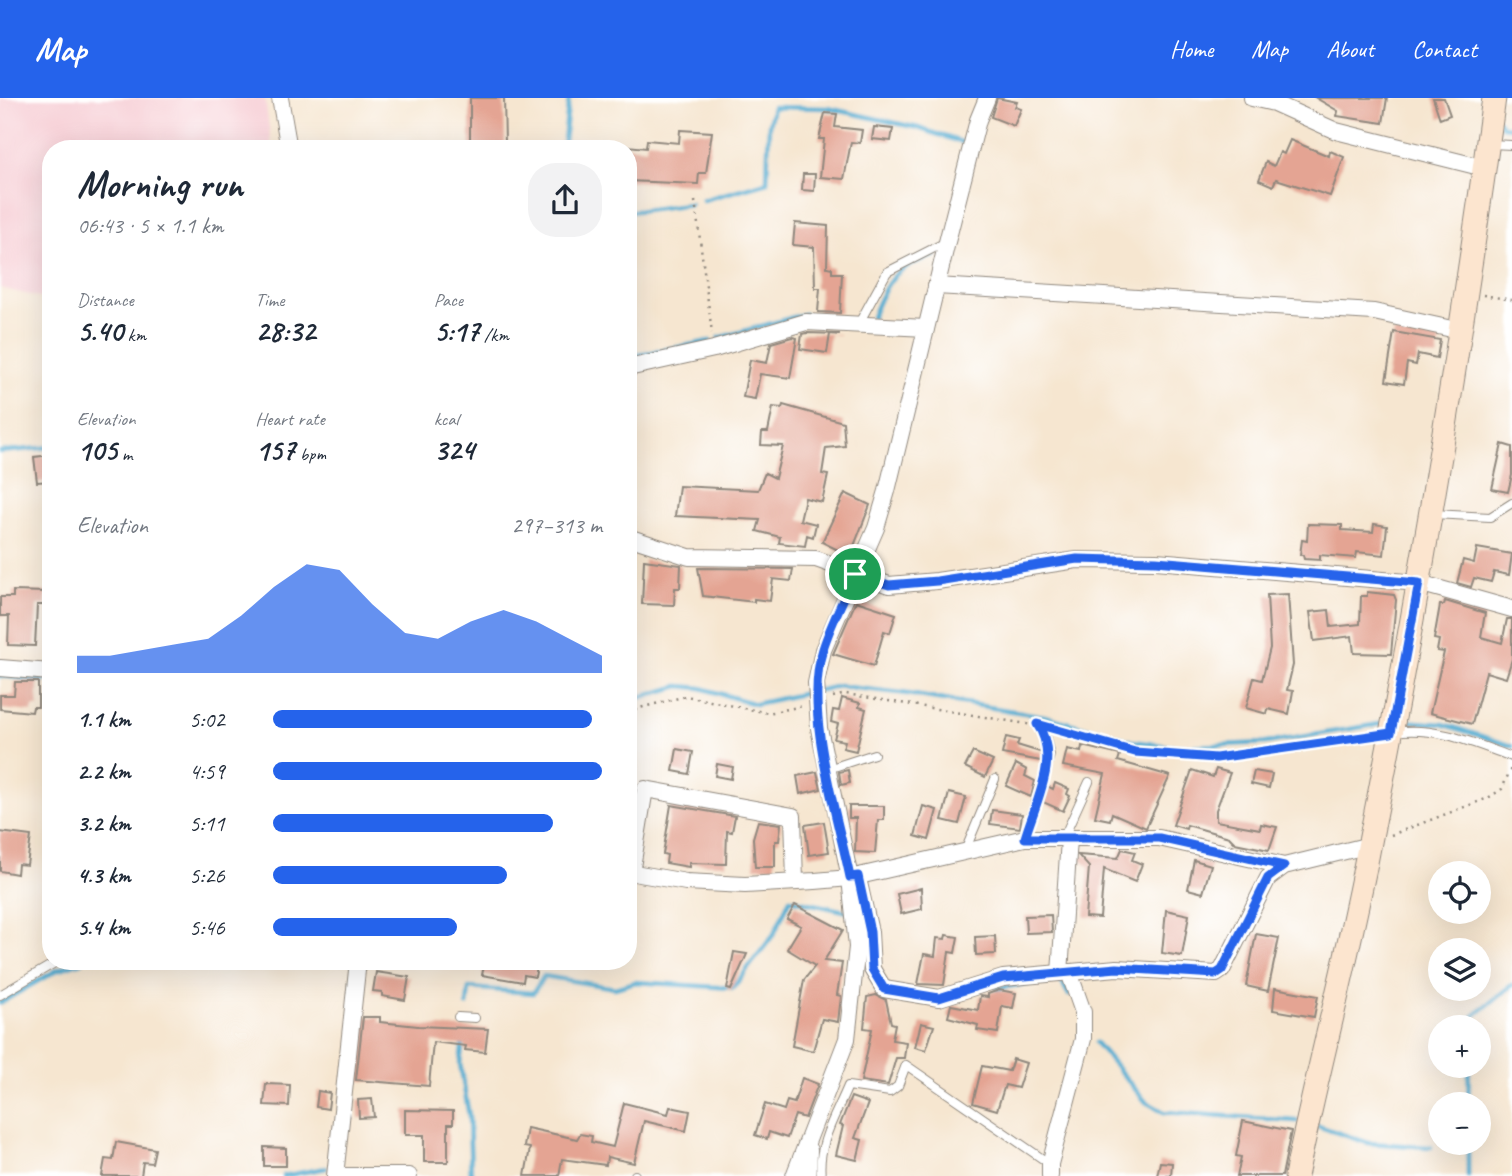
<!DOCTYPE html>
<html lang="en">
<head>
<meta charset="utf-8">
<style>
	:root { --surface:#fff; --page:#f2f2f3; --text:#1f2937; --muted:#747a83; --accent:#2563eb }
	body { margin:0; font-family:Caveat,sans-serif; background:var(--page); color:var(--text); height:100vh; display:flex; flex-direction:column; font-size:26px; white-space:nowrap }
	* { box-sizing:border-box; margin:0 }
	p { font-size:23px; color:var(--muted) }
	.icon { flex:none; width:38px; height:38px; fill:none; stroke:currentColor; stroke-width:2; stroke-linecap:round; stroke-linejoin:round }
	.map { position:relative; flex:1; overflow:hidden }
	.details { position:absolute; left:42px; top:42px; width:595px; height:830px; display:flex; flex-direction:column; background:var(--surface); border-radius:28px; box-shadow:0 7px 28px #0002 }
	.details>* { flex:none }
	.fabs { position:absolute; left:1428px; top:763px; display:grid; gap:14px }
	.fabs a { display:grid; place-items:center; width:63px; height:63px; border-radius:50%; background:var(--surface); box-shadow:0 7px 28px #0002; font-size:35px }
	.pin { position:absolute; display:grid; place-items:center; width:60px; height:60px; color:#fff; margin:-30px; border:4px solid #fff; border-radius:50%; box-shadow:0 2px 7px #0007 }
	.round { display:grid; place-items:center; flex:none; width:74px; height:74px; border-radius:28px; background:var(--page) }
	.head { display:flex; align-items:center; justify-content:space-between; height:119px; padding:0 35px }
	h1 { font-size:38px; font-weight:700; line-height:52px }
	.metrics { display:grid; grid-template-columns:repeat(3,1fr); gap:10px; height:119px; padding:7px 35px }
	.metrics div { display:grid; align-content:center }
	.metrics b { font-size:30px; font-weight:700 }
	.metrics small { font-size:19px; font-weight:400 }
	.metrics p { font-size:19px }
	.chart { height:196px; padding:14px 35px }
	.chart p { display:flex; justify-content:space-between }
	.chart svg { width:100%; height:126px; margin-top:7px; fill:var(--accent); opacity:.7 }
	ul { padding:0 35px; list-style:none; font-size:23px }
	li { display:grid; grid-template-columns:112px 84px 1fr; align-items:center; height:52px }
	li i { height:18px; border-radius:9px; background:var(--accent) }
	header { display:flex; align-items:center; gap:42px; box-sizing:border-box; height:98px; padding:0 35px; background:var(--accent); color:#fff }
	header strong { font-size:33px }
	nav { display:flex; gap:38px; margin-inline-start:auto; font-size:24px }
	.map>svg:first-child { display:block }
	.built { fill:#f7cfd5 }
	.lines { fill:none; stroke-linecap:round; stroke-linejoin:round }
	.stream { stroke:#54add1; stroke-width:4.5 }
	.building { fill:#e4a493 }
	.lane-casing { stroke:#90887e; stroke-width:10 }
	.street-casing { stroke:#90887e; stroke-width:18 }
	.secondary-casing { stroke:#90887e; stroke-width:25 }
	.path { stroke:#90887e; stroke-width:2.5; stroke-dasharray:2 5; stroke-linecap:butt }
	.lane { stroke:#fff; stroke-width:8 }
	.street { stroke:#fff; stroke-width:16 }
	.secondary { stroke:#fce5cf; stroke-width:23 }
	.route-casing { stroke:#fff; stroke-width:14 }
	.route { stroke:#2563eb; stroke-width:9 }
</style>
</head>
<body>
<header>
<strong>Map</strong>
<nav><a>Home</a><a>Map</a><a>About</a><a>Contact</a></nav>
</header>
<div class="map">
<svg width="1512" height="1078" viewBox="0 0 1512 1078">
	<rect width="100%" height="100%" fill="#fff"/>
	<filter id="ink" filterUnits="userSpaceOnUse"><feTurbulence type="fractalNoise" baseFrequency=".0143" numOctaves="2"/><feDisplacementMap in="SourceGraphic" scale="14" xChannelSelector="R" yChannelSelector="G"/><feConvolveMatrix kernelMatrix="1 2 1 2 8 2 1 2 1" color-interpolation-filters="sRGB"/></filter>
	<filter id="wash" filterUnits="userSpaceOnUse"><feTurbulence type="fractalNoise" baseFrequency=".00686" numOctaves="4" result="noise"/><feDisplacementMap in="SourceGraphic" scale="28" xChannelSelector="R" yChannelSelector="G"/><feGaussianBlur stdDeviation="1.57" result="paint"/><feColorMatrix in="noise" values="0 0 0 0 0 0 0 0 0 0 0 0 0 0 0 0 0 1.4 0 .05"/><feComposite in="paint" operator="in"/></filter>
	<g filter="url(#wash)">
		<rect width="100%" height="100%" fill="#f6e6d0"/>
		<path class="built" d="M0,0H265L272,51H51V202L0,190Z"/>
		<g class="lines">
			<g class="stream">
				<path d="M1499,23L1502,28L1512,29"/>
				<path d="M563,51L569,0"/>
				<path d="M703,102L767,84L769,27L773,9L828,10L918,30L964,45"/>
				<path d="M628,114L690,106"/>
				<path d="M872,219C886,183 895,168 934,158"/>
				<path d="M719,240L805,216"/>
				<path d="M628,259L710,243"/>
				<path d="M0,354L51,349"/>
				<path d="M0,578L44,582"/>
				<path d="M628,603L679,588L701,590L755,606L839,588L901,595L1044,618L1131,643L1175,649L1266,645L1386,625"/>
				<path d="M1402,623L1443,626L1512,648"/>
				<path d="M1060,881L1069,897"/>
				<path d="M997,890L1027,886"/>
				<path d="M0,905L57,872L83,863"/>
				<path d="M467,907L469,890L533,895L544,878L615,890L635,884L733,890L774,836L790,801L849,814"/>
				<path d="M1469,929V922L1512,887"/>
				<path d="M463,943L460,965L469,1018L471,1078"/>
				<path d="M1096,945L1146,1004L1164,1014L1297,1023"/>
				<path d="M1468,1006L1469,968"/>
				<path d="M1318,1028L1368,1045L1431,1049"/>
				<path d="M283,1078L326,1070"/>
				<path d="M1468,1078V1045"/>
			</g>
		</g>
		<g id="blocks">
			<g class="building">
				<path d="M470,0H504L505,46L496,51H470Z"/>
				<path d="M997,0L1017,4L1015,9L1021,11L1014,28L991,19Z"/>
				<path d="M1316,0H1387L1383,25L1337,18L1338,13Z"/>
				<path d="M1433,0H1444L1450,17L1440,21Z"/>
				<path d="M825,15L837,16L835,29L862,32L860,45L851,44L844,81L820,79L824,41H819Z"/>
				<path d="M874,29L893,31L891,43L872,41Z"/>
				<path d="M680,32L712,34L706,75H699L698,86L628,83V48L646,50L647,42L679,45Z"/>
				<path d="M1290,42L1329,58L1330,53L1344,59L1330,98L1276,81L1273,88L1259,82L1266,64L1274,68L1280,54L1284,56Z"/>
				<path d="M803,76H815L814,93L802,92Z"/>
				<path d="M795,125L828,128L827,169L832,170V175H842L840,215L818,214L820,190H815L814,149L793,147Z"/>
				<path d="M1394,234L1440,242L1437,260L1418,256L1416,267L1407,265L1404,286L1386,283Z"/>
				<path d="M806,235L839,236V237L830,236L827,255L800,251L802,236Z"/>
				<path d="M792,239L797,240L790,280L760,276L755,301L743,299L750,262L767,265L771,245Z"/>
				<path d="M783,307L843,324L845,348L826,350L822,376L828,377L822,404L805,400L800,422L816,426L813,439L807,437L805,448L779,445L780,439L757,433L760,422L675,418L679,388L758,392L765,375L775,380L783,348L761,347L762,334H768L773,309L782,310Z"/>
				<path d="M1502,346L1512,349V377L1508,394L1492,391Z"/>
				<path d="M51,357V383L37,384L34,359Z"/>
				<path d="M845,395L870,407L850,458L822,444Z"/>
				<path d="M1308,426L1342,427V432L1373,434L1374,426L1387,428L1384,457L1357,454L1356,460L1320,457V462L1304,461L1303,457H1300L1302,442L1307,443Z"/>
				<path d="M1477,450L1512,456L1509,477L1494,474L1491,484L1474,480L1471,489L1457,485L1463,462L1474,465Z"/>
				<path d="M644,462L681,467L680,490H675L674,507L642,506Z"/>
				<path d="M698,470L793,471L791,483L773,481L770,503L754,501V504L703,498Z"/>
				<path d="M13,493L46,494V507H37L35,548L8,547L9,518H0V499H13Z"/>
				<path d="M1367,494L1394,497L1396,502L1391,556L1354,555L1352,538L1314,543L1310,514L1329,512L1331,529L1360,526L1361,498H1367Z"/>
				<path d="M1288,496L1293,567L1287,592L1293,593L1289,616L1268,611L1267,616L1246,610L1254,580L1262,582L1270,550L1267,497Z"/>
				<path d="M856,503L896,516L890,535L884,533L874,568L833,556Z"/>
				<path d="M1445,503L1485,515L1481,539L1502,545L1507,521H1512V561L1506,580L1486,574L1472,626L1430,615L1444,554L1437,553L1439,542L1434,541L1440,507H1444Z"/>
				<path d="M15,584H38V609H33L32,614L0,611V597H14Z"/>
				<path d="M842,600L860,605L859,609L866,611L856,653L843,650L845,643L834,641L838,626L831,624L833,612L839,613Z"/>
				<path d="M1006,639L1019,642L1017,647L1043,655L1041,663L1002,656Z"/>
				<path d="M1082,648L1120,657L1118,663L1170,678L1146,730L1112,715L1110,722L1095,719L1105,676L1063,668L1067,651L1081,654Z"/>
				<path d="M677,651L693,654L689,676L673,673Z"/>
				<path d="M973,654L993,663L985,679L965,669Z"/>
				<path d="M717,666L733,669L731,681L715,678Z"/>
				<path d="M1016,666L1027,672L1025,678L1035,683L1031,699L1006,688Z"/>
				<path d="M1216,671L1230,675L1216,712V723L1260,731L1261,726L1277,729L1269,752L1235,745L1229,739L1187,727L1186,731L1173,727L1192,672L1213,679Z"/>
				<path d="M848,672L850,685L841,687L839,674Z"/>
				<path d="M1254,673L1272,676L1269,690L1251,686Z"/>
				<path d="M817,674L821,691L800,696L797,678Z"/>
				<path d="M1055,685L1069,691L1067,696L1070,698L1063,713L1043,704L1047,688L1053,691Z"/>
				<path d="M628,688L635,689L628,727Z"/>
				<path d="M949,695L966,699L959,726L942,722Z"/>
				<path d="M671,707L735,718L732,734L727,733L726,766L689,765V769L666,765L667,757L663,756Z"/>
				<path d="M849,708H884V722H878L875,755L855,754L856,720H849Z"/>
				<path d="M923,708L937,712L929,742L915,738Z"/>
				<path d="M992,712L1022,716L1020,730L990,726Z"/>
				<path d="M758,723L781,726L779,743H775V769H755L753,740Z"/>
				<path d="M824,724L829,754L809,757L805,727Z"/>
				<path d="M0,734L31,738L27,767L18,766L17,776L0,773Z"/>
				<path d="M1122,751L1135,754L1132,762L1142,766L1135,784L1104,771L1100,820L1085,819L1089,769L1078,757L1118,760Z"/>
				<path d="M1194,762L1211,767L1203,795L1188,791Z"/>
				<path d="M921,790L922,811L901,816L897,796Z"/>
				<path d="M795,807L843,832L824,863L842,865L837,897L841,898L838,924L822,921L813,953L792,948L804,882L815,868L787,851L801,828L787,821Z"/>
				<path d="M1166,812L1189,817L1182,858L1162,855Z"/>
				<path d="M1051,817L1052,834L1026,835L1025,818Z"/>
				<path d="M1256,836L1279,840L1268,893L1246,888Z"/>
				<path d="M946,837L958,839L955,855L949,854L944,887L918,886L924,856L935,858L937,840L945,841Z"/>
				<path d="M995,838L996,856L976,857L975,839Z"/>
				<path d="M734,854L747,856L731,892L727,891Z"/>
				<path d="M485,863H538L535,879L524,877L523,884L482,877Z"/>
				<path d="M376,874L409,879L405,902L382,898V894L373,893Z"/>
				<path d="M1275,890L1318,898L1314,919L1273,912Z"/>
				<path d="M999,892L1016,895L1013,910L1002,908L998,935L977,932L978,927L948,919L951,907L978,912L980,898L988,899V896Z"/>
				<path d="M876,897L886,902L891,925L895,926L892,942L906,944L904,960H896L888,987L861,983L872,931L864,930L867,899Z"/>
				<path d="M363,919H380V924L418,928L488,931L485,954L465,952L466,948L433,944L429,988L356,982Z"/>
				<path d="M921,925L934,928L926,952L915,949Z"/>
				<path d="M1013,961L1026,965L1018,990L1005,987L997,1012L973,1005L982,968L1009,973Z"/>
				<path d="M802,980L818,986L805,1020L795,1017L787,1040L769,1034L767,1041L755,1037L765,1006L784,1012L787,1003L794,1005Z"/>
				<path d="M266,986L290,987L289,1008L264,1007Z"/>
				<path d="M318,993L330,995L328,1011L316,1009Z"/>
				<path d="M851,999L868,1005L855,1040L862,1042L857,1062L836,1057L843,1028L840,1027Z"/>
				<path d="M372,1001L374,1019L359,1020L358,1002Z"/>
				<path d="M624,1005L668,1016L670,1009L690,1013L686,1033L644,1023L634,1065L607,1059L606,1067L562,1061L559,1078H525L530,1050L524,1049L527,1030L577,1041L580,1036L592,1038L591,1044L613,1049Z"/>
				<path d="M405,1012L453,1013V1026H448V1064H424V1037H405Z"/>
				<path d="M1243,1023L1291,1033L1282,1078H1237L1241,1059L1236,1058Z"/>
				<path d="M116,1044L155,1051L152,1065L143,1064L141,1078H102L105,1061L113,1062Z"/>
				<path d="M264,1049L286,1050V1068H264Z"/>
				<path d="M1160,1064L1172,1065L1171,1078H1157Z"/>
			</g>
		</g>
	</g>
	<g filter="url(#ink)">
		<use href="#blocks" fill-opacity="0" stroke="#90887e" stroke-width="2"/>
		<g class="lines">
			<g class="lane-casing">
				<g id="lane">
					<path d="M1490,46L1512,47"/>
					<path d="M858,227L887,174L946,144"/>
					<path d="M1433,416L1490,419L1512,405"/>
					<path d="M1394,634C1437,628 1473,645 1512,659"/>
					<path d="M47,637L51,577"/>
					<path d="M828,671L874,656"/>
					<path d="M1025,740L1050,657L1045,637"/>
					<path d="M1063,741L1089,684"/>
					<path d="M965,753L995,681"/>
					<path d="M0,897L58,863"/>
					<path d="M458,919L475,920"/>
					<path d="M635,1078V1077"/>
					<path d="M821,1078C817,1046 836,1017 848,988L890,994L898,988L906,967L1050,1066"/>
				</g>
			</g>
			<g class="street-casing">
				<g id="street">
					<path d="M280,0L289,51"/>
					<path d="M1252,0L1274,5L1336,33L1484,70"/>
					<path d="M936,188L1374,214L1461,233"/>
					<path d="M628,270L714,251L806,224L926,230"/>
					<path d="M628,439L689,459L816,461L889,487L937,483L1077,462L1156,463L1419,485L1512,511"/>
					<path d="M0,570L51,574"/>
					<path d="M628,774L686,784L745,787L815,783L850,780L1025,740H1159L1284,768"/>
					<path d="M631,775L645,691L793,718L795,784"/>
					<path d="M859,785L870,834L872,871L884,891L939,900L1003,880L1117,870L1216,876L1222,872L1268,780L1284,768L1370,747"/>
					<path d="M1060,875L1069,741"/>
					<path d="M335,1078L358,863"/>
					<path d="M343,1078H409"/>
					<path d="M794,1078L847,941L857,849L850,780L819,630L816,585L823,552L876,430L887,393L947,144L978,22L987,0"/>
					<path d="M808,1078L809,1052"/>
					<path d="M1050,1078V1066L1083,941V914L1069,874"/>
				</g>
			</g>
			<g class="secondary-casing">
				<path id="secondary" d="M1296,1078C1319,966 1349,856 1370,744C1419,498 1460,249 1494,0"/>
			</g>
			<g class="path">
				<path d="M695,103L712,235"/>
				<path d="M1483,197L1512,202"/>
				<path d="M833,599L846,596L1039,628"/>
				<path d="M628,613L686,598L768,615L803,608"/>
				<path d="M1053,631L1135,654L1216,660L1371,638"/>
				<path d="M1391,737L1488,700L1502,691L1511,670"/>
			</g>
			<use href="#lane" class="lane"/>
			<use href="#street" class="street"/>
			<use href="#secondary" class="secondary"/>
		</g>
	</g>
	<g class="lines" filter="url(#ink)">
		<g class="route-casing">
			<path id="route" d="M1077,461L1156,463L1419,485L1391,635L1216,660L1135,654L1037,626C1061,659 1035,705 1025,740H1159L1284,768L1268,780L1222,872L1216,876L1117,870L1003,880L939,900L884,891L872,871L870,834L858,778L850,779C837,716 803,612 823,551C831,525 844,501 855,476L889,487L937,483Z"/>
		</g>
		<use href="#route" class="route"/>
	</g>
</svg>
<div class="fabs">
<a><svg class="icon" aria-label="locate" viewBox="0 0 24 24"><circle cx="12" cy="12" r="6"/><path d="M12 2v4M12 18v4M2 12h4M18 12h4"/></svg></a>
<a><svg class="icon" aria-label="layers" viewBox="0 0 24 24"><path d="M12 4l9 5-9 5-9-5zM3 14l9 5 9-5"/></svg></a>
<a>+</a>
<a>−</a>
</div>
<div class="pin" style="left:855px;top:476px;background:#1e9e55"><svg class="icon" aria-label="arrive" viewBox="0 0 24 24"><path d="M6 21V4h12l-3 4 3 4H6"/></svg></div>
<section class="details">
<div class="head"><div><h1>Morning run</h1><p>06:43 · 5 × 1.1 km</p></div><a class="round"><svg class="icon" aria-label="share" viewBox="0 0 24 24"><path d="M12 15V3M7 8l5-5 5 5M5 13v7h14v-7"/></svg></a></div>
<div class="metrics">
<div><p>Distance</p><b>5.40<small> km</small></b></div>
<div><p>Time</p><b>28:32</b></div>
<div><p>Pace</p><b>5:17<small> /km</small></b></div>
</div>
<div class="metrics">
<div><p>Elevation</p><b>105<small> m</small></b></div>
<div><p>Heart rate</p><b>157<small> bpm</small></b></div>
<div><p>kcal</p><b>324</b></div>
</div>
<div class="chart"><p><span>Elevation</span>297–313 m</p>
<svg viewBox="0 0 160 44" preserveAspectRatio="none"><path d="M0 44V38L10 38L20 36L30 34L40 32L50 24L60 14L70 6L80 8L90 20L100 30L110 32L120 26L130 22L140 26L150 32L160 38V44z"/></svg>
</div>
<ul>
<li><b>1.1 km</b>5:02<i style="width:97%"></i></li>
<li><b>2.2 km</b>4:59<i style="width:100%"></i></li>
<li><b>3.2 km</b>5:11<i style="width:85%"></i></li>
<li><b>4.3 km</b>5:26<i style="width:71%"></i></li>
<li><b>5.4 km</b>5:46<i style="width:56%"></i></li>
</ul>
</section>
</div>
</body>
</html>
